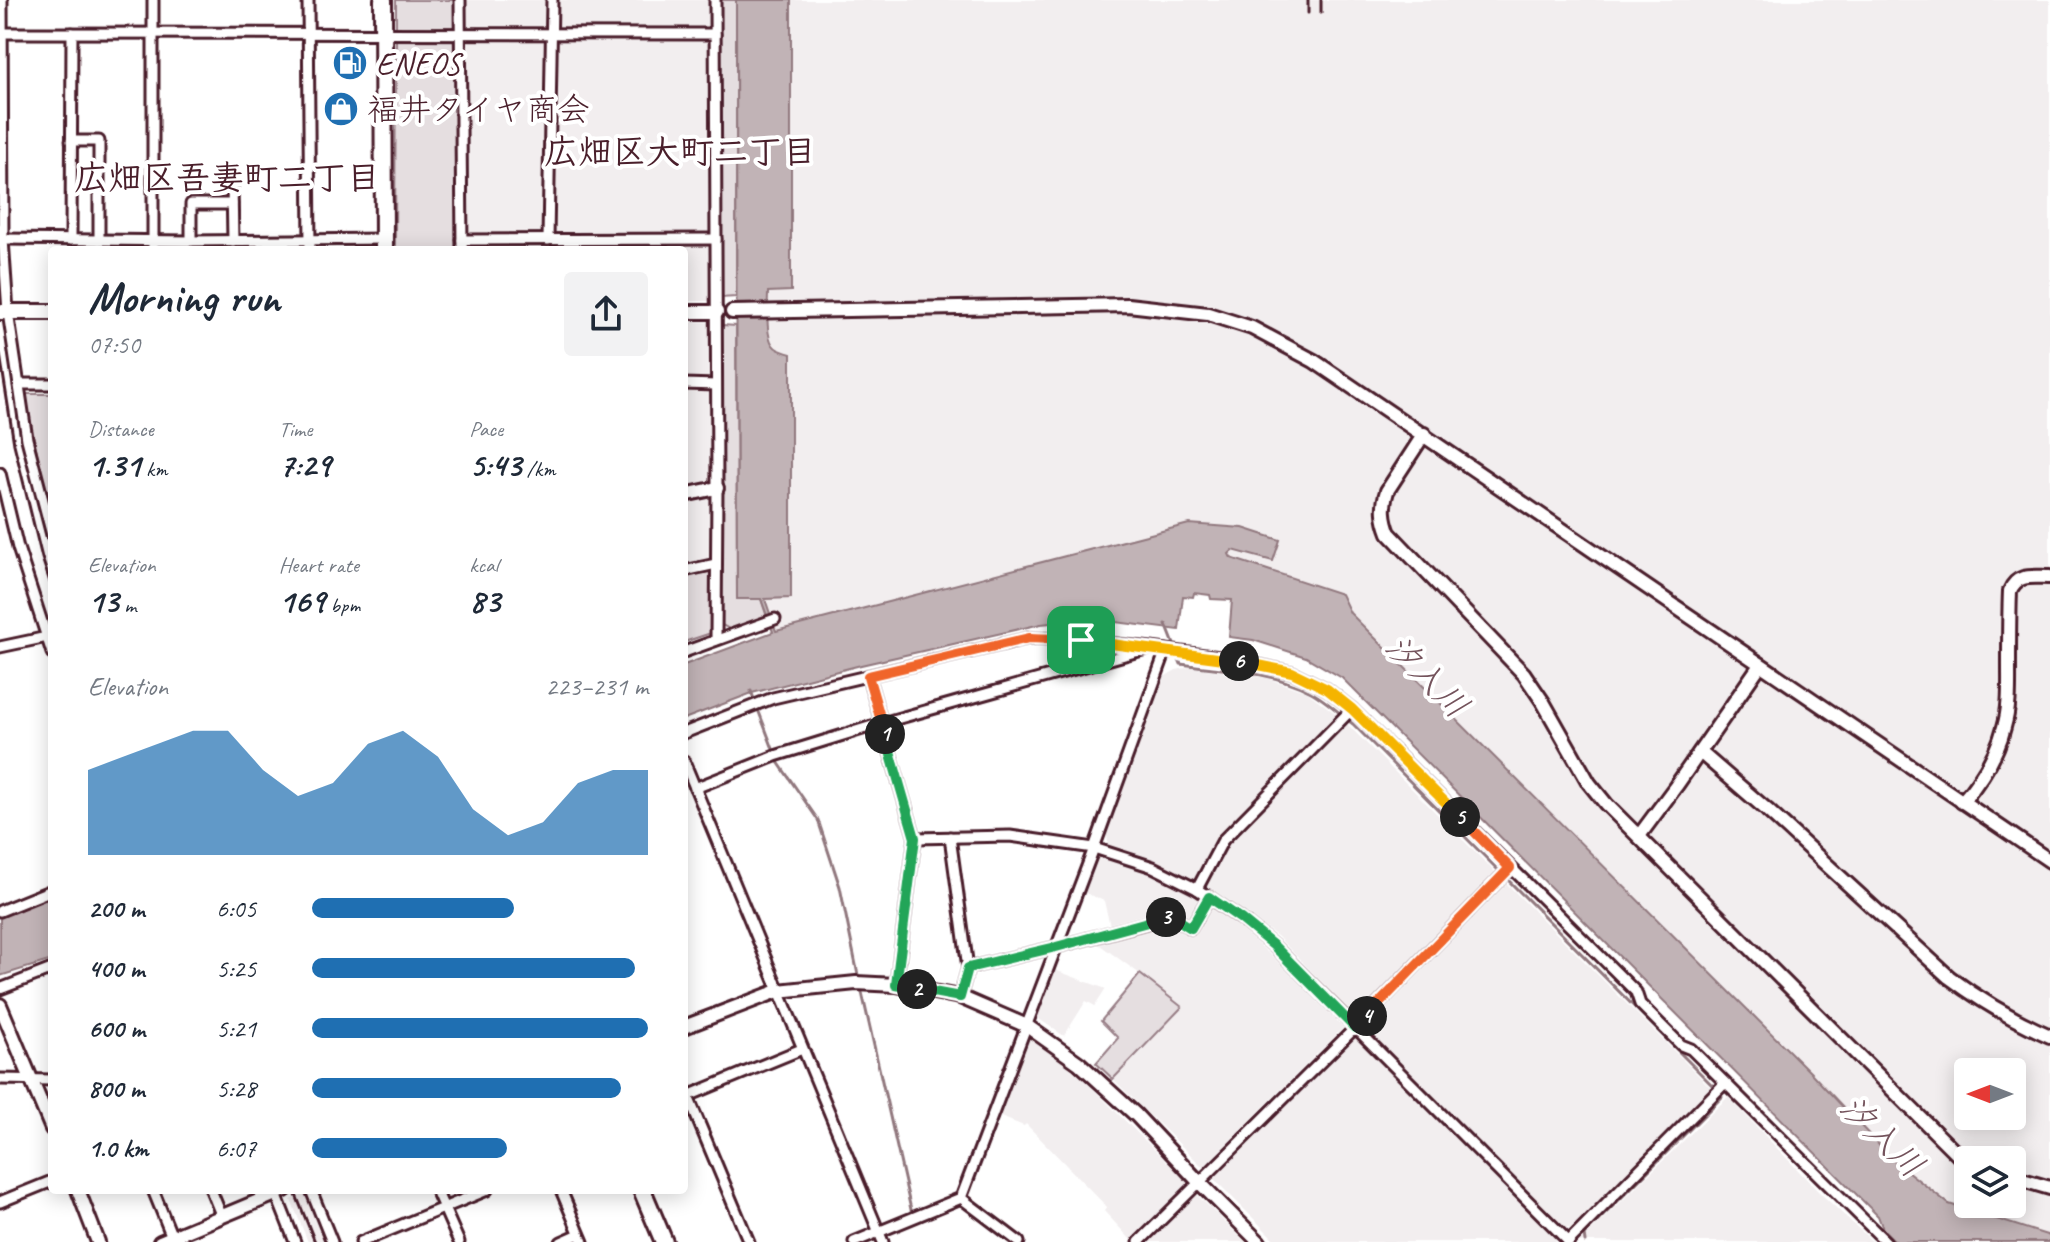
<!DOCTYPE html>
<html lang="en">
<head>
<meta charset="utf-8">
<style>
	:root { --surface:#fff; --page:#f2f2f3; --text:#1f2937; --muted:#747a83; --accent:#1f6fb2 }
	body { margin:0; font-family:Caveat,"Klee One",sans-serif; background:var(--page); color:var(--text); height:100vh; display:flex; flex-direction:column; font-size:30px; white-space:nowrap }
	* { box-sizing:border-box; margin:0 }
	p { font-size:26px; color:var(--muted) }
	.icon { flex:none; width:44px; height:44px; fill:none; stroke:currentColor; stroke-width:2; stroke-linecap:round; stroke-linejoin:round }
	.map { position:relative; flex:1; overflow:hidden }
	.details { position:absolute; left:48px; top:246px; width:640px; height:948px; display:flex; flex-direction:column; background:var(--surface); border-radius:8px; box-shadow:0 4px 20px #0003 }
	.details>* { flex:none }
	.needle { width:52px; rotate:270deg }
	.buttons { position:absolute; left:1954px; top:1058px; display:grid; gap:16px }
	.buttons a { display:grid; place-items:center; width:72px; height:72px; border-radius:8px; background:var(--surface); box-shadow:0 4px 20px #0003; font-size:40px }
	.pin { position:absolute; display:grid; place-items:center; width:68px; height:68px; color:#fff; margin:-34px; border-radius:16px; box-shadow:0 4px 12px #0006 }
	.km { position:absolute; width:40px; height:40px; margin:-20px; border-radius:50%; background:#222; color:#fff; font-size:22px; line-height:40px; text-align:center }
	.round { display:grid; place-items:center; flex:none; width:84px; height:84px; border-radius:8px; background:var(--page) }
	.summary { display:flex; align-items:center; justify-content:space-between; height:136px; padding:0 40px }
	h1 { font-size:44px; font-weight:600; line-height:60px }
	.figures { display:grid; grid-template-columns:repeat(3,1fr); gap:12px; height:136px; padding:8px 40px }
	.figures div { display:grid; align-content:center }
	.figures b { font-size:34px; font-weight:600 }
	.figures small { font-size:22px; font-weight:400 }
	.figures p { font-size:22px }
	.chart { height:224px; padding:16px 40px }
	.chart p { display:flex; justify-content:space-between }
	.chart svg { width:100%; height:144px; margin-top:8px; fill:var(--accent); opacity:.7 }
	ul { padding:0 40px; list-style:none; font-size:26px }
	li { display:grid; grid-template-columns:128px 96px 1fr; align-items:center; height:60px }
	li i { height:20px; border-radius:10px; background:var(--accent) }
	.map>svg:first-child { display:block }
	.built { fill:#f2eeef; fill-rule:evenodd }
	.green { fill:#e5dee0; stroke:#987e86; stroke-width:2 }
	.water { fill:#c1b3b6; stroke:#91787e; stroke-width:2 }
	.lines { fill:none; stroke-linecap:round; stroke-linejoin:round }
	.stream { stroke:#91787e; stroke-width:3 }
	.minor-casing { stroke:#4a1f2b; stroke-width:15 }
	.tertiary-casing { stroke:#4a1f2b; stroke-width:18 }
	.secondary-casing { stroke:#4a1f2b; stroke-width:20 }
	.trunk-casing { stroke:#4a1f2b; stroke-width:22 }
	.minor { stroke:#fff; stroke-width:9 }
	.tertiary { stroke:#fff; stroke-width:12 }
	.secondary { stroke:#fff; stroke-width:14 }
	.trunk { stroke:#fff; stroke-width:16 }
	.rail { stroke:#4a1f2b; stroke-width:3 }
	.split-1-casing { stroke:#fff; stroke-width:16 }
	.split-2-casing { stroke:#fff; stroke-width:16 }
	.split-3-casing { stroke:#fff; stroke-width:16 }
	.split-4-casing { stroke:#fff; stroke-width:16 }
	.split-5-casing { stroke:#fff; stroke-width:16 }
	.split-6-casing { stroke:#fff; stroke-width:16 }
	.split-7-casing { stroke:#fff; stroke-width:16 }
	.split-1 { stroke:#f0652b; stroke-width:10 }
	.split-2 { stroke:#22a559; stroke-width:10 }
	.split-3 { stroke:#22a559; stroke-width:10 }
	.split-4 { stroke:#22a559; stroke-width:10 }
	.split-5 { stroke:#f0652b; stroke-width:10 }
	.split-6 { stroke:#f5b400; stroke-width:10 }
	.split-7 { stroke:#f5b400; stroke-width:10 }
	.labels { text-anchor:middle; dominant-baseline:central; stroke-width:8; stroke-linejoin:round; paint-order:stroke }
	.poi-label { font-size:32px; fill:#4a1f2b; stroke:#fff; text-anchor:start }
	.neighbourhood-label { font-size:34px; font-weight:bold; fill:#4a1f2b; stroke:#fff }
	.water-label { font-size:34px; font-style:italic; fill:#74535c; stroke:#fff }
</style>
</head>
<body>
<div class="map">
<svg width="2050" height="1242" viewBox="0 0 2050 1242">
	<rect width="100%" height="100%" fill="#fff"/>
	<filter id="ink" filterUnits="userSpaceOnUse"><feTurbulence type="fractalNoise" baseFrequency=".0125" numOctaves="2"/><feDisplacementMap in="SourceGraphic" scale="16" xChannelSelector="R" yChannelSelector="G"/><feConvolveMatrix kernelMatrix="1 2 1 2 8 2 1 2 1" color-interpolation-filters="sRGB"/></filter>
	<g filter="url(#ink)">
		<g class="built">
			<path d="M467,0H712V301H684V250H466Z"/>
			<path d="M792,0H2050V1236L1949,1204L1893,1160L1812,1074L1349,613L1341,594L1231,558L1228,553L1232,549L1189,524L777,631L765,598H791V354L780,351L773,345L768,327L769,292L791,291ZM1968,1072H2012V1116H1968ZM1968,1160H2012V1204H1968Z"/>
			<path d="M684,322H712V484L684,490Z"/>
			<path d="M706,495L712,498L713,568L684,574V501Z"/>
			<path d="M1191,667L1266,678L1307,692L1339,716L1711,1088L1570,1228H1565L1365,1027L1277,936L1189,876L1109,846L1106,832L1164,677L1176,670Z"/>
			<path d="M1100,857L1144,870L1204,901L1245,932L1298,980L1344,1027L1203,1167L1113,1079L1181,1007L1140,974L1093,940L1112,934L1104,901L1083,892L1095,860Z"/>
			<path d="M1055,970L1106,989L1095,1006L1086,1001L1064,1036L1036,1017Z"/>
			<path d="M1351,1037L1355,1038L1556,1238V1242H1277L1211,1176Z"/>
			<path d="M1029,1038L1057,1057L1088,1084L1189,1184L1131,1240L1104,1211L1107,1207L1026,1124L1024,1126L998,1116Z"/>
			<path d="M1728,1097L1819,1192L1873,1242H1580Z"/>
			<path d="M310,1192L330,1242H308L291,1200Z"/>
			<path d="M1195,1193L1245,1242H1146Z"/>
		</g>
		<g class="green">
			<path d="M396,0H456V24L452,28H396Z"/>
			<path d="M721,0H736V297L720,298Z"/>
			<path d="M396,39H452L456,43V250H395Z"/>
			<path d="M722,325L736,326L737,598L761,599L767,617L731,630L720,624Z"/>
			<path d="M25,394H52V521L49,511Z"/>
			<path d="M713,568L711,633L684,642V574Z"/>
			<path d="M1140,974L1182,1007L1113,1079L1096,1063L1118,1038L1101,1021Z"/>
		</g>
		<g class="water">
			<path d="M736,0H791V291L768,292C768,306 765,334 773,345C777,351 786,352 791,354V598L765,599L776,631L1189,524L1243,528L1280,540L1273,561L1233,550L1229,554L1231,558L1341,594L1350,613L1812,1074L1893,1160L1949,1204L2050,1236V1242H1896L1883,1229L1878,1216L1342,678L1306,657L1253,640L1229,637L1232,600L1211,599L1210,595L1194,593L1193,597L1183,596L1179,630L1091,619L1041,624L861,665L752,693L684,719V665L773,632L761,599H737Z"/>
			<path d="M52,895V960L0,976V916Z"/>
		</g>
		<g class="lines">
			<g class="stream">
				<path d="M1166,624L1175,647"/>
				<path d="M1177,654L1181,664C1223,670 1270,671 1309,691C1325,699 1339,713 1353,724L1714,1087L1722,1097L1584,1235L1585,1242"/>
				<path d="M751,691L778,762L818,820L840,887L859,980"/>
				<path d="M861,988L912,1214"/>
			</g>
			<g class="minor-casing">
				<g id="minor">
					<path d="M2,0L3,239L8,312L27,439L52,535"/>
					<path d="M153,0V250"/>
					<path d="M308,0L310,250"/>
					<path d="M460,0L462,250"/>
					<path d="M715,0L717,488L716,640"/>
					<path d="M2,33L715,34"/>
					<path d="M71,141H99V240"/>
					<path d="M232,184L233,241"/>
					<path d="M3,239L191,241L384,239"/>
					<path d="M71,240L72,33"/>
					<path d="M462,240L716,239"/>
					<path d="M548,240L552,0"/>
					<path d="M191,241V204H232"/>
					<path d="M19,384H52"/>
					<path d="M684,384L716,385"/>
					<path d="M0,473L18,548L52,653"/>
					<path d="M684,571L716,564"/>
					<path d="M0,647L52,636"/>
					<path d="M684,652L775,619"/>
					<path d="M868,676L915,838L896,985"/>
					<path d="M684,733L773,698L1029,638L1081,640L1151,648L1220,657L1292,672L1327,689L1352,709L1636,992L1640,1004L1681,1045L1691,1049L1886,1242"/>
					<path d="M684,761L883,1242"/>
					<path d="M695,788L775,756L882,723L1146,649"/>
					<path d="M950,837L968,968L960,997"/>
					<path d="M915,838L1010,836L1094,848L1153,867L1197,889L1241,919L1274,946L1569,1242"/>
					<path d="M1197,889L1223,840L1352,709"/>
					<path d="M0,911L52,890"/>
					<path d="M968,968L1056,947L1172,916L1191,928L1209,897"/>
					<path d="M0,989L52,969"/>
					<path d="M0,1079L52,1080"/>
					<path d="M684,1087L749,1242"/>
					<path d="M688,1096L802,1049"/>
					<path d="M153,1190L172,1237"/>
					<path d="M211,1190L222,1217"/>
					<path d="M311,1190L332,1242"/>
					<path d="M436,1190L459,1242"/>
					<path d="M561,1190L583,1242"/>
					<path d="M276,1194L295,1242"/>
					<path d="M961,1198L1019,1242"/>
					<path d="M0,1202L52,1181"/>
					<path d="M361,1242L487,1190"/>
					<path d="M561,1242L579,1234"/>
					<path d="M854,1242L961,1198L1094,848L1166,650"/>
					<path d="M1139,1242L1355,1028L1510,868"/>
					<path d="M1568,1242L1725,1083"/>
				</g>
			</g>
			<g class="tertiary-casing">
				<g id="tertiary">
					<path d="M684,312H717"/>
					<path d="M732,312L1128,305L1208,314L1252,328L1314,361L2050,861"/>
					<path d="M1424,434L1387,491C1382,506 1383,518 1389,533L1524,674L1543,702L1589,783L1606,804L1959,1156L1969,1160"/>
					<path d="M684,495L717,488"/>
					<path d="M1700,752L1767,810L1949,977C1981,1001 2013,1020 2050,1036"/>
					<path d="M1962,802C1981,780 1997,755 2004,727C2010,707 2009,686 2009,666C2009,641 2009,616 2010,591C2017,573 2033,577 2050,577"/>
					<path d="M1639,836L1676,786L1760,665"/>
					<path d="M0,1005L52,1129"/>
					<path d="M684,1027L778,991L856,983L896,985L960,997L1027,1026L1079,1063L1136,1115L1199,1182L1259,1242"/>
					<path d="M2012,1177L2050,1188"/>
					<path d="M78,1190L98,1242"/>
					<path d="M160,1242L285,1190"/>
				</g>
			</g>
			<g class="secondary-casing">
				<path id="secondary" d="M0,312H52"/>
			</g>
			<g class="trunk-casing">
				<g id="trunk">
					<path d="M383,0L384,250"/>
					<path d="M642,1190L664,1242"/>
				</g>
			</g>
			<use href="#minor" class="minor"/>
			<use href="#tertiary" class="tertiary"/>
			<use href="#secondary" class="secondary"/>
			<use href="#trunk" class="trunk"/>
			<g class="rail">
				<path d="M1308,0V13"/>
				<path d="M1321,0V13"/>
				<path d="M0,354L14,444L42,558L52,588"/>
				<path d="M294,1190L315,1242"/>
			</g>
		</g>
	</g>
	<g class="lines" filter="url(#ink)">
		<g class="split-1-casing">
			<path id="split-1" d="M885,734L868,676L1029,638L1081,640"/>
		</g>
		<g class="split-2-casing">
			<path id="split-2" d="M885,734L915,838L896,985L917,989"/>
		</g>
		<g class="split-3-casing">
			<path id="split-3" d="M917,989L960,997L968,968L1056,947L1166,917"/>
		</g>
		<g class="split-4-casing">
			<path id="split-4" d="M1166,917L1172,916L1191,928L1209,897L1241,919L1274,946L1355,1028L1367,1016"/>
		</g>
		<g class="split-5-casing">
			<path id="split-5" d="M1367,1016L1510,868L1460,817"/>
		</g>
		<g class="split-6-casing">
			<path id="split-6" d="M1239,661L1292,672L1327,689L1352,709L1460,817"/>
		</g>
		<g class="split-7-casing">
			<path id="split-7" d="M1081,640L1239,661"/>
		</g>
		<use href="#split-1" class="split-1"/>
		<use href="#split-2" class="split-2"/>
		<use href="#split-3" class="split-3"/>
		<use href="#split-4" class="split-4"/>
		<use href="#split-5" class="split-5"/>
		<use href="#split-6" class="split-6"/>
		<use href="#split-7" class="split-7"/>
	</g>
	<defs>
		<g id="fuel-disc" transform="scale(1.8)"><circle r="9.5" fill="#1f6fb2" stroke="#fff"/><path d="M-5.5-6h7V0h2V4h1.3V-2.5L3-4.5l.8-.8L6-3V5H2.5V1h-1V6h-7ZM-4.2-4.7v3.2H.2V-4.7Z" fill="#fff"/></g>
		<g id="shop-disc" transform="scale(1.8)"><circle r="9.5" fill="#1f6fb2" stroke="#fff"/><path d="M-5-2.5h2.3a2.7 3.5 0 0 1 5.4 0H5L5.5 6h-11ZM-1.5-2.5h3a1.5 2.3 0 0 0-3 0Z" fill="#fff"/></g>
	</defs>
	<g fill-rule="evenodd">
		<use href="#fuel-disc" x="350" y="63"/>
		<use href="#shop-disc" x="341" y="109"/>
	</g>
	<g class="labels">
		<g class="poi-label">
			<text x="376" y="63">ENEOS</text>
			<text x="367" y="109">福井タイヤ商会</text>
		</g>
		<g class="neighbourhood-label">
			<text x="680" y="151">広畑区大町二丁目</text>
			<text x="227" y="177">広畑区吾妻町二丁目</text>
		</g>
		<g class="water-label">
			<text transform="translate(1427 676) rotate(45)">汐入川</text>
			<text transform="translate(1882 1136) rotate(44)">汐入川</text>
		</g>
	</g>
</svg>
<div class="buttons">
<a><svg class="needle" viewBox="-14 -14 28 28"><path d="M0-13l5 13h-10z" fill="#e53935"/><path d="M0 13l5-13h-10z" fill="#747a83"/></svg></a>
<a><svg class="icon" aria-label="layers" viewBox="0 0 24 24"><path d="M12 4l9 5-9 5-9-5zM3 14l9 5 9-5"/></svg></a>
</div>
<div class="pin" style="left:1081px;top:640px;background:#1e9e55"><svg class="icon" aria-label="arrive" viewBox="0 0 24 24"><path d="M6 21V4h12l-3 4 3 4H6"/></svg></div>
<b class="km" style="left:885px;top:734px">1</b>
<b class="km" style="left:917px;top:989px">2</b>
<b class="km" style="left:1166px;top:917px">3</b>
<b class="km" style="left:1367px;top:1016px">4</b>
<b class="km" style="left:1460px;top:817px">5</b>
<b class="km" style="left:1239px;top:661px">6</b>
<section class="details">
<div class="summary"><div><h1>Morning run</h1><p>07:50</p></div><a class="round"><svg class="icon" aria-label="share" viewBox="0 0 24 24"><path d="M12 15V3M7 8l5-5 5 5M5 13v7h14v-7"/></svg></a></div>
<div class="figures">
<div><p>Distance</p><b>1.31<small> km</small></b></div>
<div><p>Time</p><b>7:29</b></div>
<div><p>Pace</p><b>5:43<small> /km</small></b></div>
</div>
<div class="figures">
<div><p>Elevation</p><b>13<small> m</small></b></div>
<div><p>Heart rate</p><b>169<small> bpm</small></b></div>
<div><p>kcal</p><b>83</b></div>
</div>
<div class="chart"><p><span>Elevation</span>223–231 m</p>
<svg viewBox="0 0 160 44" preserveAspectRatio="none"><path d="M0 44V18L10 14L20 10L30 6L40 6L50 18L60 26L70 22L80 10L90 6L100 14L110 30L120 38L130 34L140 22L150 18L160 18V44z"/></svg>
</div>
<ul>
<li><b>200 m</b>6:05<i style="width:60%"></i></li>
<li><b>400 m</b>5:25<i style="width:96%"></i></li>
<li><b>600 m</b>5:21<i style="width:100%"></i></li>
<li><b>800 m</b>5:28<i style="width:92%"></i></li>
<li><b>1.0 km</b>6:07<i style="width:58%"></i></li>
</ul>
</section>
</div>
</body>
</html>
